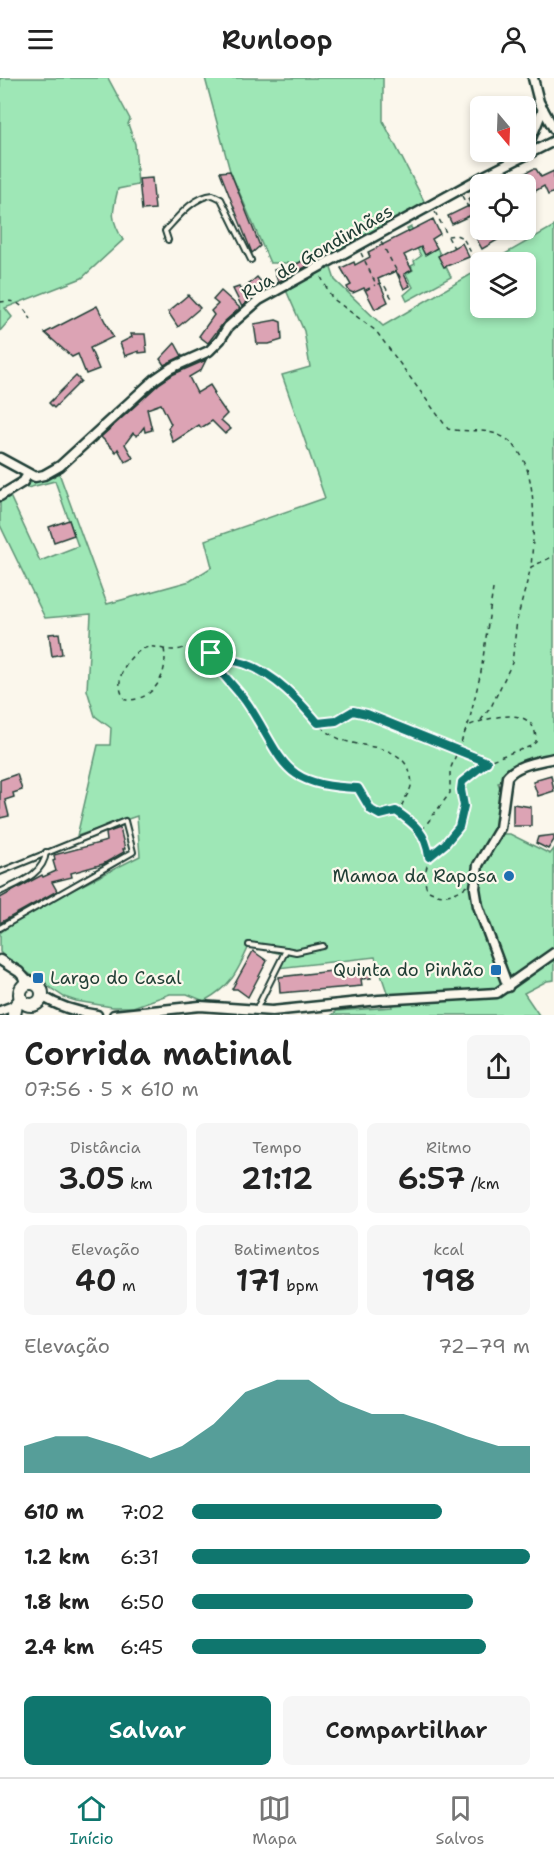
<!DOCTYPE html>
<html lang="pt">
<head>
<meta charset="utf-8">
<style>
	:root { --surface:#fff; --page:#f6f6f6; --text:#222; --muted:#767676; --line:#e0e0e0; --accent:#0f766e }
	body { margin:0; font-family:"Shantell Sans",sans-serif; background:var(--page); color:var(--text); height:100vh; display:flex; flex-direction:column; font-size:22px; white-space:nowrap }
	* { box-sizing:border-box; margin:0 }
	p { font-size:20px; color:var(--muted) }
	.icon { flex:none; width:33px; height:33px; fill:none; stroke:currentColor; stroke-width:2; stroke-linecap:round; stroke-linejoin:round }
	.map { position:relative; height:937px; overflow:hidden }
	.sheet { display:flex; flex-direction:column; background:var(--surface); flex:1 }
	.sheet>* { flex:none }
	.needle { width:39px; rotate:161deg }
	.controls { position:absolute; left:470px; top:18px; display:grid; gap:12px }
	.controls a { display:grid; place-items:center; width:66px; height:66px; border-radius:9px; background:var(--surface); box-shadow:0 3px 9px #0003; font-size:30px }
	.pin { position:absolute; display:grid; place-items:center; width:51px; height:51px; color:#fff; margin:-26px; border:3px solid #fff; border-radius:50%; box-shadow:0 2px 6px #0007 }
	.round { display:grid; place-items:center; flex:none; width:63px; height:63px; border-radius:9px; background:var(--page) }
	.summary { display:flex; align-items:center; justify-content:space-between; height:102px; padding:0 24px }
	h1 { font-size:33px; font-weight:600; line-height:45px }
	.stats { display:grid; grid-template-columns:repeat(3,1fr); gap:9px; height:102px; padding:6px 24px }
	.stats div { display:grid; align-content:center; border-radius:9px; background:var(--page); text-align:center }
	.stats b { font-size:30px; font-weight:600 }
	.stats small { font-size:16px; font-weight:400 }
	.stats p { font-size:16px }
	.chart { height:168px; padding:12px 24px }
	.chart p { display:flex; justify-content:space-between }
	.chart svg { width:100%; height:108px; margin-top:6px; fill:var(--accent); opacity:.7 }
	.button { display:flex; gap:12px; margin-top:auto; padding:12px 24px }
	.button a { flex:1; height:69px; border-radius:9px; background:var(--accent); color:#fff; font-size:24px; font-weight:600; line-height:69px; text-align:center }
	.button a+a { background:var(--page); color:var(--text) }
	ul { padding:0 24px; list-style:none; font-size:20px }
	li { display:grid; grid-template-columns:96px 72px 1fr; align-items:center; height:45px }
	li i { height:15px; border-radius:8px; background:var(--accent) }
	header { display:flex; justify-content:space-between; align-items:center; height:78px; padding:0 24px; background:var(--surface); font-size:27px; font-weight:600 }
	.tab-bar { display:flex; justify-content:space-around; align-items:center; height:84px; border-top:2px solid var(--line); background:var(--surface); font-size:16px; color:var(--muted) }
	.tab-bar a { display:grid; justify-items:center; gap:3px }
	.tab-bar .selected { color:var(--accent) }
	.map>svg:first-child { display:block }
	.green { fill:#9ee7b6; stroke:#5e9275; stroke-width:1.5 }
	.building { fill:#dca3b4; stroke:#1f3d34; stroke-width:1.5 }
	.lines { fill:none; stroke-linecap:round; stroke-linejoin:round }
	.lane-casing { stroke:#1f3d34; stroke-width:8 }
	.street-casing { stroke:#1f3d34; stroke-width:13 }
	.secondary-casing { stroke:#1f3d34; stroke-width:16 }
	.path { stroke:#1f3d34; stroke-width:1.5; stroke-dasharray:4.5 4.5; stroke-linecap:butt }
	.lane { stroke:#fbf7ec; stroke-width:4 }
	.street { stroke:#fbf7ec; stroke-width:8 }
	.secondary { stroke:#fbf7ec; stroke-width:12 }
	.route-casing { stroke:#fff; stroke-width:12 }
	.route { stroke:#0f766e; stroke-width:8 }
	.poi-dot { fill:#1f6fb2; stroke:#fbf7ec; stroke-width:2 }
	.labels { text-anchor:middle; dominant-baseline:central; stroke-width:4.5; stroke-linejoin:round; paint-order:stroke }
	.street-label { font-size:18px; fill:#1f3d34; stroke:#fbf7ec }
	.poi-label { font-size:18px; fill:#1f3d34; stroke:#fbf7ec; text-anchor:end }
</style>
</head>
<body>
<header><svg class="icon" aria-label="menu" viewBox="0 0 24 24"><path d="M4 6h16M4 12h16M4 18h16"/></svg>Runloop<svg class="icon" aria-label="person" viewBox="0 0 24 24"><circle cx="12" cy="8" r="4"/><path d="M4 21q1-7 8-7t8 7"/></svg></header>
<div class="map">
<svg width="554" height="937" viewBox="0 0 554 937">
	<rect width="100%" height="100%" fill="#fbf7ec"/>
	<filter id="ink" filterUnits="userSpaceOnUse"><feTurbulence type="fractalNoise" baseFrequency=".0167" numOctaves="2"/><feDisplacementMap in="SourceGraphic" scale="12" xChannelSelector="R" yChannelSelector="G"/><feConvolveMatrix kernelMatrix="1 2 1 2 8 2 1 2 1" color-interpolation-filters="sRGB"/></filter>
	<g filter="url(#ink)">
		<g class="green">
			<path d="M0,0H108L130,41L128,46L135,66L138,107L118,111C112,135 110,140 123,162L82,200L5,230L12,239L0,253Z"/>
			<path d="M205,0H383V43L426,127L325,181L321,173L298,185H270L230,93Z"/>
			<path d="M554,148V680L522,687L498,705L501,712L498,756H510L550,776L554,771V902L547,903L524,915L539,937H332L337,933L392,929L375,879L278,890L282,876L249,868C237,895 231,908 204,923L187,916H170L133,929H112L76,923L64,919L6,880L0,874V855L23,837L140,778L137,738L77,758L98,667H110L111,650L95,638L87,612L91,536L45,540L0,447V421L9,416L40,483L78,468L55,403L27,410V406L59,395L107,526L190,503L212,489L205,462L325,420L282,297L310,289L304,253L286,212L330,187L335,202L383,248L480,191V230H525V184H491Z"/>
			<path d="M411,149L425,176L437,170L451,199L407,223L404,217L413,209L406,196L413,192L411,188L415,186L414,183L421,178L407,151Z"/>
		</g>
		<g class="building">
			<path d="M533,91H536L541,99L554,93V114L548,117L544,108L530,116L520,98Z"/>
			<path d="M230,93L260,168L252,175L220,94Z"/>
			<path d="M152,100L155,131L142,132L139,101Z"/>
			<path d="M480,115V133L452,146L448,138L471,127L468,121Z"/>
			<path d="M433,141L440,156L432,161L437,170L425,177L421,169L404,177L412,192L404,196L410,208L404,211L396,193L378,201L388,224L375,231L364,210L353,215L349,213L347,209L351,207L341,190L354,184L355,187L370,179L368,174Z"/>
			<path d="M491,152H524L526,157L515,163L511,154L482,171L476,160Z"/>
			<path d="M462,165L469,179L444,189L438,178Z"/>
			<path d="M321,173L324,179L278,204L274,192L283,189L284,193Z"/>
			<path d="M257,199L262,205L249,216L251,220L242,229L233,211L239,209L241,213Z"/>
			<path d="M221,213L240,230L224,244L208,265L199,258L214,237L211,233L218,226L213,222Z"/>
			<path d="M188,217L200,230L178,249L168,234Z"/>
			<path d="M97,228L113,259L90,270L99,291L86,296L78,276L72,279L45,255Z"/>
			<path d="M276,242L281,244L282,262L269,266H257L254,246Z"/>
			<path d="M131,256H145L147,274L139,275V273L125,278L120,265L132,259Z"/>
			<path d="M175,265L182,278L164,287L160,281Z"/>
			<path d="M206,282L201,292L189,299L197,315L210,307L215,315L213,316L227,336L221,342L231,351L225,356L212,343L201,350L199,347L173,364L168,350L171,346L161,326L147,331L152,352L145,354L144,349L137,358L133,355L125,366L133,380L125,384L118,371L116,374L101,359L159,306L174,296Z"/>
			<path d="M76,298L81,303L54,330L49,325Z"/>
			<path d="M69,442L74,457L54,464L49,449Z"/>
			<path d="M59,555L62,576L52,578L49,556Z"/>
			<path d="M17,696L22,712L13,715L14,719L5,722L9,738L0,740V702Z"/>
			<path d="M551,697L554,713L538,718L533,704L537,703V701Z"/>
			<path d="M513,726L531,729V748H513Z"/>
			<path d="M120,750L125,771H123L124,774L103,786L71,795L72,799L52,804L57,813L0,845V820L42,797L43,799L56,793L53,783L55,782L54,777L107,763L106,755Z"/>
			<path d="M554,757V762L548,771L536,765L538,759Z"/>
			<path d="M253,873L267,883L248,919L237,911H232Z"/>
			<path d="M368,889L371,900L361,901L362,908L280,915L279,899Z"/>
		</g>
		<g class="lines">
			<g class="lane-casing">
				<g id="lane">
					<path d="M168,162L165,153C177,140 194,118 213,117L221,121L251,182"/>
					<path d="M0,794L125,743L133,774L0,850"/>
					<path d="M0,814C18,805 44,797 46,774"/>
					<path d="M249,867L286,872L256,932"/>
					<path d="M286,872L296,874L323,868"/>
				</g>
			</g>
			<g class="street-casing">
				<g id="street">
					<path d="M533,0L539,24L554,51"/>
					<path d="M524,77L543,31"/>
					<path d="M0,380L35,399L44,397L60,388L155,301L171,290L209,273L220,262L228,249L259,222L484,98L554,63"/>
					<path d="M0,418L23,404L28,396"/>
					<path d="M0,882L19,894L29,905"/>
					<path d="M508,909L478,828L475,810L478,787L500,750L507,699C517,686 538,684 554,680"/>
					<path d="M42,918C59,929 76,934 97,937"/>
					<path d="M0,933L16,927"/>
					<path d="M114,937L200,928L272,933L379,922L497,915L554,875"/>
				</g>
			</g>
			<g class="secondary-casing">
				<g id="secondary">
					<circle cx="31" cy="916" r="11"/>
					<path d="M14,937L16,927L21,922"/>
				</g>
			</g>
			<g class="path">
				<path d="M462,118L480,151"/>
				<path d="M435,134L448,158L456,157L463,160L474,180"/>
				<path d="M501,152L507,162"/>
				<path d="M448,159L454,170"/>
				<path d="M381,164L401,201"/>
				<path d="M361,175L376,206L383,205L393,222"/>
				<path d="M321,199L332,220L376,253L448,351C467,355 484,349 503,359C541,379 534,453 531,489"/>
				<path d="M366,212L375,207"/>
				<path d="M0,224C19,221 21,227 31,241"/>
				<path d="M164,571C169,596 154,623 126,622C110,605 128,573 149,569C157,568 164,572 172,572C182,573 193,564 203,569C214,574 217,589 224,598C233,609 243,618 250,630C284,685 286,709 358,710L375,735L380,737L396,733C412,744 432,756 429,778C427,794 422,795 427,812C442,820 453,818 467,808"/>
				<path d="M212,576C222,584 235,582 247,586C256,590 267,596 275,602C298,619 314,650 340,661C361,670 394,666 407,688C419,712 404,714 400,734"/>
				<path d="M481,642L491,629L512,585L517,542L531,489L554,478"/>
				<path d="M318,645L336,643L353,633L367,636L486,684"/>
				<path d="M422,752L450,715V692L469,644L481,594L493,511"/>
				<path d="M429,778C446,765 466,751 463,727C463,719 459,711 462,704C471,685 513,675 531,668L536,664C537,625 489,639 468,648"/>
			</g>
			<use href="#lane" class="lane"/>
			<use href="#street" class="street"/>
			<use href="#secondary" class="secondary"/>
		</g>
	</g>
	<g class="lines" filter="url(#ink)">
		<g class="route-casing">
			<path id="route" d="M211,575C222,583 235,582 246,586C276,597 298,622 318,645L336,643L353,633L367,636L487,684L462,704L461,712L464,728L459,749L445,766L429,779C426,755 415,746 396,733L380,737L371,732L358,710C281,708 285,684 249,628C237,609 218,596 211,575Z"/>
		</g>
		<use href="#route" class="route"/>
	</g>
	<g class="poi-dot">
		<circle cx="509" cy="798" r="6"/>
		<rect x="490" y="886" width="12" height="12" rx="3"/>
		<rect x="32" y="894" width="12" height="12" rx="3"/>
	</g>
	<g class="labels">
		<g class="street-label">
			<text transform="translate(317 174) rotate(-30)">Rua de Gondinhães</text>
		</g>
		<g class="poi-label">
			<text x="497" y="798">Mamoa da Raposa</text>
			<text x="484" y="892">Quinta do Pinhão</text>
			<text x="50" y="900" text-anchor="start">Largo do Casal</text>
		</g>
	</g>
</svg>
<div class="controls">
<a><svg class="needle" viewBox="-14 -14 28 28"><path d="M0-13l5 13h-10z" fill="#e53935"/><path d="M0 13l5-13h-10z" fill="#767676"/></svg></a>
<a><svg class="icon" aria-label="locate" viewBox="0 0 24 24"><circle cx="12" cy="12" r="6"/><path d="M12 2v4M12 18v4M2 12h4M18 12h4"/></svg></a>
<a><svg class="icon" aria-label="layers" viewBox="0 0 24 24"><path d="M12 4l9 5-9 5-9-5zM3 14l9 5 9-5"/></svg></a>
</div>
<div class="pin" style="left:211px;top:575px;background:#1e9e55"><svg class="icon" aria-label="arrive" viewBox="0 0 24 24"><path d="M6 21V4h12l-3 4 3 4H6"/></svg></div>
</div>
<section class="sheet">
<div class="summary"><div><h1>Corrida matinal</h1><p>07:56 · 5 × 610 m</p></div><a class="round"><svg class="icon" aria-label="share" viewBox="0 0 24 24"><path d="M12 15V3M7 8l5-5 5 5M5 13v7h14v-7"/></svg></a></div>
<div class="stats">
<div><p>Distância</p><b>3.05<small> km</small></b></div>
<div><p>Tempo</p><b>21:12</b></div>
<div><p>Ritmo</p><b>6:57<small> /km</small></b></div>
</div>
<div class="stats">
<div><p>Elevação</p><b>40<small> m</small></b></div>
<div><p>Batimentos</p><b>171<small> bpm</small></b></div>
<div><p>kcal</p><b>198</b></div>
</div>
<div class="chart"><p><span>Elevação</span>72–79 m</p>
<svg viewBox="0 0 160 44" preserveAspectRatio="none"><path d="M0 44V33L10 29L20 29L30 33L40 38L50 33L60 24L70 11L80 6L90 6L100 15L110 20L120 20L130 24L140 29L150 33L160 33V44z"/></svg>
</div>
<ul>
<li><b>610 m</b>7:02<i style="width:74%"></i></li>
<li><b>1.2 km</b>6:31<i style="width:100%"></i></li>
<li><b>1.8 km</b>6:50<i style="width:83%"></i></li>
<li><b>2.4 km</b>6:45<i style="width:87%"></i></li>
</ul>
<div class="button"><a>Salvar</a><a>Compartilhar</a></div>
</section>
<nav class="tab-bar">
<a class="selected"><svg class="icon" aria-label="home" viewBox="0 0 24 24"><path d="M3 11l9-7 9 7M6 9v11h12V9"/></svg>Início</a>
<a><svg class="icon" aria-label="map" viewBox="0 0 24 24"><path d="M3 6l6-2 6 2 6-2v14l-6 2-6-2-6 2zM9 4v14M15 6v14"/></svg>Mapa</a>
<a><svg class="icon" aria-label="saved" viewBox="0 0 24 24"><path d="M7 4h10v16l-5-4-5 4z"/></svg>Salvos</a>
</nav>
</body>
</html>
